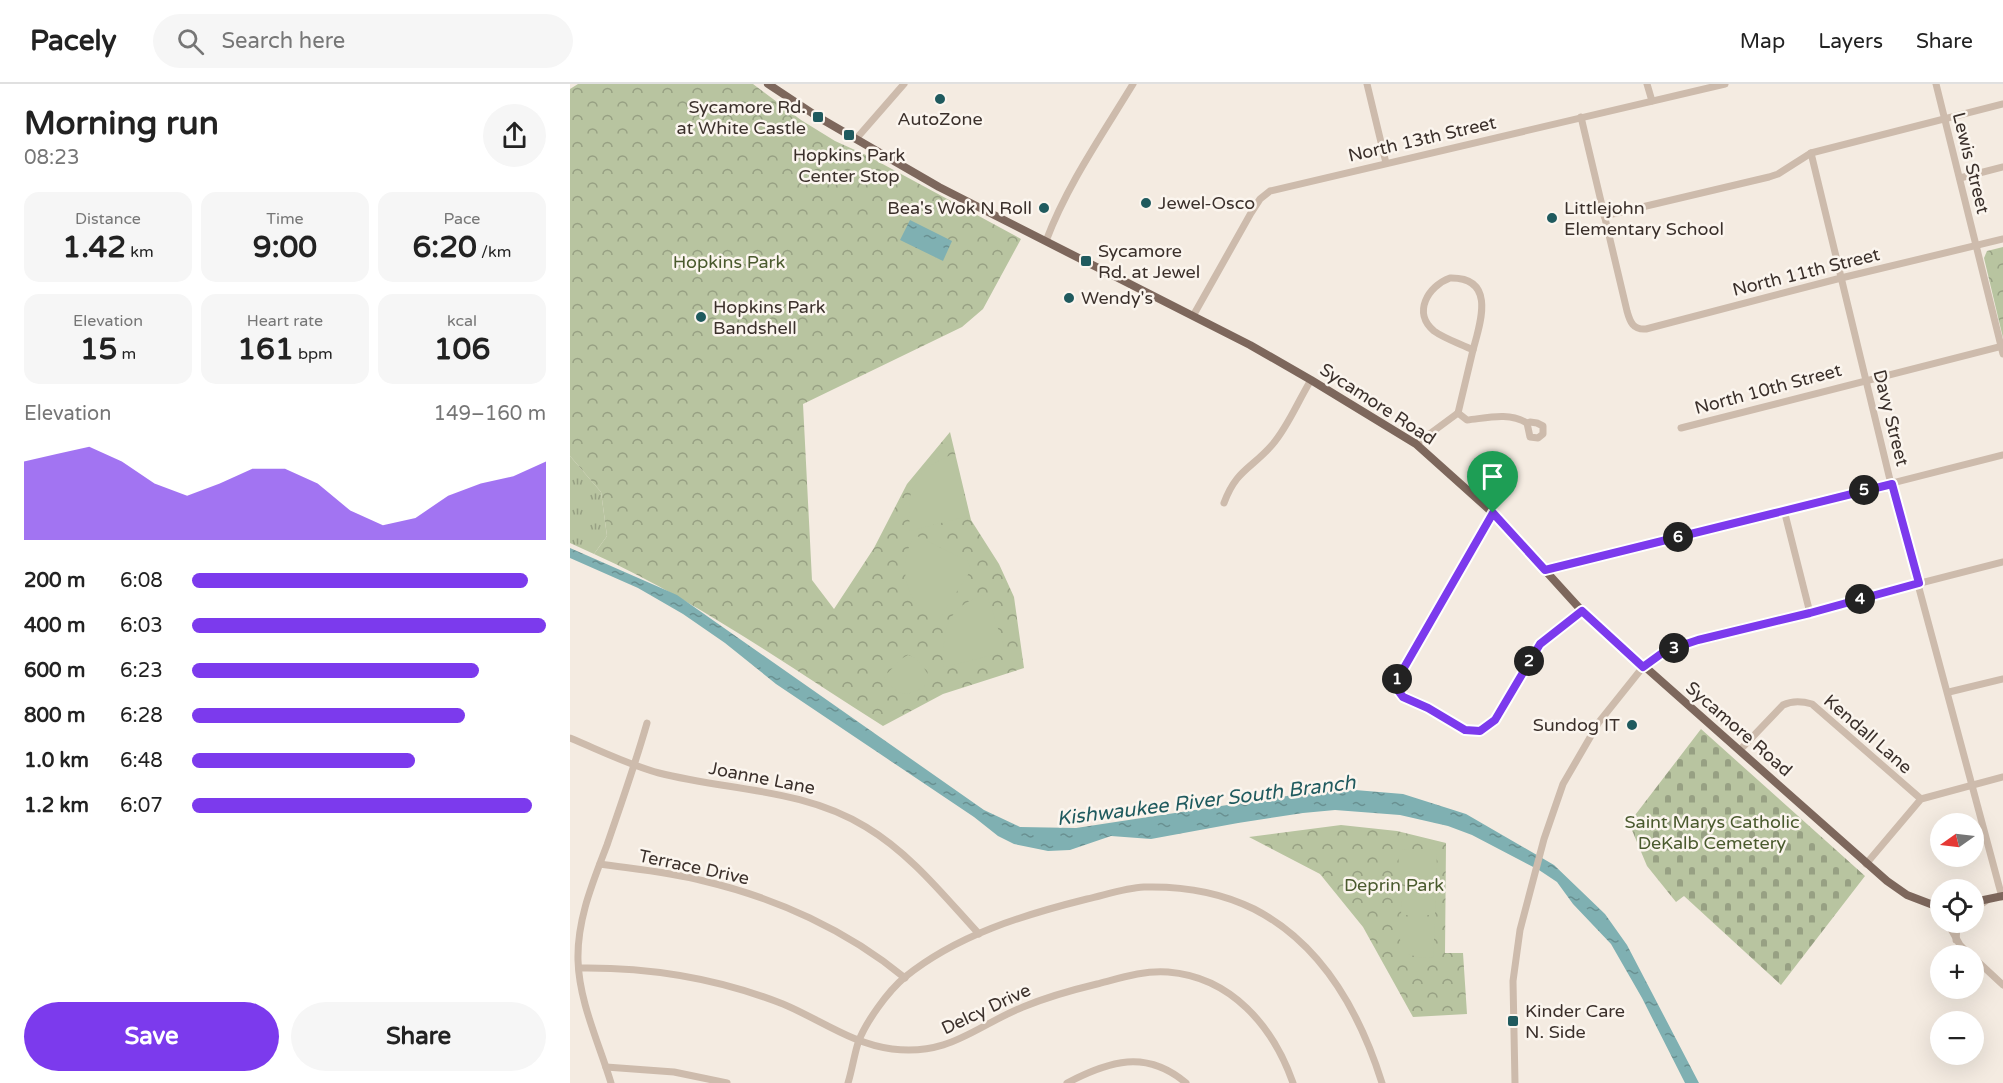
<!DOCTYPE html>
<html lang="en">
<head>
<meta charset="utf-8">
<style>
	:root { --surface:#fff; --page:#f6f6f6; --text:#222; --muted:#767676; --line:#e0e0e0; --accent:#7c3aed }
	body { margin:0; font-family:"Varela Round",sans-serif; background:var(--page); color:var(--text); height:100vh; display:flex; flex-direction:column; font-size:22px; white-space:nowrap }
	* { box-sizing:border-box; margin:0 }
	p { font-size:20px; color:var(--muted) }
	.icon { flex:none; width:33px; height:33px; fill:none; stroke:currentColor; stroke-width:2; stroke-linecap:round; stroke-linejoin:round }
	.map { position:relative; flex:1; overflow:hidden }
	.side { display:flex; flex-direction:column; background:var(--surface); width:570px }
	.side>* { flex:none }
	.needle { width:39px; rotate:256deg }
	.fabs { position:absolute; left:1360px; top:729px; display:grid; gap:12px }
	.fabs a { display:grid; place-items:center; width:54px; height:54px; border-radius:50%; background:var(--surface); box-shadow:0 6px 24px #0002; font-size:30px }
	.pin { position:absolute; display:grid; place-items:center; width:51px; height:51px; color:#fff; margin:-62px -26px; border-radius:50% 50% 50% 0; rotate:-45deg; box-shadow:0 0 6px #0007 }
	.pin .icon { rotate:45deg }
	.km { position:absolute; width:30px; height:30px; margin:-15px; border-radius:50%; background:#222; color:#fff; font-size:16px; line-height:30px; text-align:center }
	.round { display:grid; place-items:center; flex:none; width:63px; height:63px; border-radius:32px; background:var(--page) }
	.headline { display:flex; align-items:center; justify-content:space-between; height:102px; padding:0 24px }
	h1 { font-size:33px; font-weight:800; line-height:45px }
	.figures { display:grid; grid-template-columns:repeat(3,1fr); gap:9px; height:102px; padding:6px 24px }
	.figures div { display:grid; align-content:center; border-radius:15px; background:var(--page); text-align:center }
	.figures b { font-size:30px; font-weight:800 }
	.figures small { font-size:16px; font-weight:400 }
	.figures p { font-size:16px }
	.chart { height:168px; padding:12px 24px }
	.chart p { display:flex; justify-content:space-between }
	.chart svg { width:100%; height:108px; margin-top:6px; fill:var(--accent); opacity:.7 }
	.cta { display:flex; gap:12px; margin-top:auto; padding:12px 24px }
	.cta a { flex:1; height:69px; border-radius:36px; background:var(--accent); color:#fff; font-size:24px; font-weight:800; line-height:69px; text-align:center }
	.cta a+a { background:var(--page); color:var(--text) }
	ul { padding:0 24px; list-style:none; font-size:20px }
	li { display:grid; grid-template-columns:96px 72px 1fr; align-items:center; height:45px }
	li i { height:15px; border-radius:8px; background:var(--accent) }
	header { display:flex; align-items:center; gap:36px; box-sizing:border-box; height:84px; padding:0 30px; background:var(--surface); border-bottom:2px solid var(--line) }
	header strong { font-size:28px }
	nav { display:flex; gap:33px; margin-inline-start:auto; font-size:21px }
	.search { width:420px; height:54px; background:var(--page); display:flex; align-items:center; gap:15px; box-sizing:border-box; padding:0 21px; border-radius:33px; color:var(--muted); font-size:22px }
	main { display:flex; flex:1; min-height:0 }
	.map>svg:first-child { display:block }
	.grass { fill:url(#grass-tufts) }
	.cemetery { fill:url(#cemetery-stones) }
	.park { fill:url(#park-crowns) }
	.pitch { fill:#b8c4a0 }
	.water { fill:url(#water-ripples) }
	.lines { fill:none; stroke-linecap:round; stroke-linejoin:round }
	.minor { stroke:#cdbbac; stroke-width:7 }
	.major { stroke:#7d675c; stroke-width:8 }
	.route-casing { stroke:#fff; stroke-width:12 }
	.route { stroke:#7c3aed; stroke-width:8 }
	.poi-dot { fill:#1f5a5e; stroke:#fbf5ee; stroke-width:2 }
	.labels { text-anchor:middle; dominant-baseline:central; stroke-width:5; stroke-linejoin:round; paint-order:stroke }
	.poi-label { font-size:18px; fill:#3b302b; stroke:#fbf5ee; text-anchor:start }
	.street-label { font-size:18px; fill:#3b302b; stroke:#fbf5ee }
	.park-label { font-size:18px; fill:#4a5a2e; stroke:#fbf5ee }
	.water-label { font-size:20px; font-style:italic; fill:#1f5a5e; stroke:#fbf5ee }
</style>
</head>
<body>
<header>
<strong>Pacely</strong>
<div class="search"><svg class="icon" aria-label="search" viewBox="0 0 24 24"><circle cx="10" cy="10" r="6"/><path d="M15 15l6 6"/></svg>Search here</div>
<nav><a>Map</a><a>Layers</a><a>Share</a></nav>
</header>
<main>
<section class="side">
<div class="headline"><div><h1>Morning run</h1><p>08:23</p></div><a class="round"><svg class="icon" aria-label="share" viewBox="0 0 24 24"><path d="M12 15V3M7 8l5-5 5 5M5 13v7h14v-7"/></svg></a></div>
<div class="figures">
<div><p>Distance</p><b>1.42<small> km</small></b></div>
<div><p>Time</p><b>9:00</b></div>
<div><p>Pace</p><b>6:20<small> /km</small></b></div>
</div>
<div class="figures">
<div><p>Elevation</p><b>15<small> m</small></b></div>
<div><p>Heart rate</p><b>161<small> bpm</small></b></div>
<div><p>kcal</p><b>106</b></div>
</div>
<div class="chart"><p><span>Elevation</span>149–160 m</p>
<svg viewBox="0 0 160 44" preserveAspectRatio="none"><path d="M0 44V12L10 9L20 6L30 12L40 21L50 26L60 21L70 15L80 15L90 21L100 32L110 38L120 35L130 26L140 21L150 18L160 12V44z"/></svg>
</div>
<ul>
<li><b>200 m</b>6:08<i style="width:95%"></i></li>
<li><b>400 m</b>6:03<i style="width:100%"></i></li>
<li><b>600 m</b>6:23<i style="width:81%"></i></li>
<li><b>800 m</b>6:28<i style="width:77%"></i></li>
<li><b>1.0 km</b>6:48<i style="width:63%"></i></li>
<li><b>1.2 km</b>6:07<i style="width:96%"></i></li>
</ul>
<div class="cta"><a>Save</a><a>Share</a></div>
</section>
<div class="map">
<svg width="1433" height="999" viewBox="0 0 1433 999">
	<defs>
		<pattern id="grass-tufts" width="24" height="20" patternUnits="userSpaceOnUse" patternTransform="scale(1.5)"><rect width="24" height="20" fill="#b8c4a0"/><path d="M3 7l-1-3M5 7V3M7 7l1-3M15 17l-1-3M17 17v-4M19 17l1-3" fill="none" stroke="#97a083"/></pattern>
		<pattern id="cemetery-stones" width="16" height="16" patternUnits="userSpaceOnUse" patternTransform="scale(1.5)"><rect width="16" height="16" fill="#b8c4a0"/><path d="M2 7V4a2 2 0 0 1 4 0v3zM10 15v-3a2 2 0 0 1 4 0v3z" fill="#97a083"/></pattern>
		<pattern id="park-crowns" width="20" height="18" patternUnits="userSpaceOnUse" patternTransform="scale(1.5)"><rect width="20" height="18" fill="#b8c4a0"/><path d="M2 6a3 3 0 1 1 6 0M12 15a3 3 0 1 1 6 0" fill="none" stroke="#97a083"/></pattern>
		<pattern id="water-ripples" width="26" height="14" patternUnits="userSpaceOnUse" patternTransform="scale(1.5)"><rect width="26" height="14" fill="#7fb0b2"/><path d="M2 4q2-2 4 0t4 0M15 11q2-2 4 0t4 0" fill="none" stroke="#699091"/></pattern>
	</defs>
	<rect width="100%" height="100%" fill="#f4ebe1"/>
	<path class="grass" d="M0,372L31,408L37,452L24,470L0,459Z"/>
	<path class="cemetery" d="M1131,645L1295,792L1211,901L1114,812L1106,818L1077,782L1059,739Z"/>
	<g class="park">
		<path d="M8,0H183L231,36L265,57L296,71L451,155L413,225L392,243L233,320L242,496L264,525L304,464L337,400L380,348L401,436L429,480L444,513L454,584L373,610L313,642C219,583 126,516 24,470L37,452L31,408L0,372V5Z"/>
		<path d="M1433,163V254L1414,174L1417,167Z"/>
		<path d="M771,741L827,747L876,759L875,869H893L897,930L843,933L793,843L750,790L679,753Z"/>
	</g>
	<g class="pitch">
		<path d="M383,370L398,426V432L340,447C337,403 341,388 383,370Z"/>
		<path d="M345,451L398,477L401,486L367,538C336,520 325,482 345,451Z"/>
		<path d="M417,510L434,563L431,569L374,583C372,545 376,522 417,510Z"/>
		<path d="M338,571C350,574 356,588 362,597C340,612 330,617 314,593L331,575Z"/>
		<path d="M828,765L867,766L865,831H831L832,809L838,799L829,785Z"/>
		<path d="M832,840H865L863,873L852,874L837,870L830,856Z"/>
	</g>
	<g class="water">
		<path d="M340,136L382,157L373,177L330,156Z"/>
		<path d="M0,464L107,511L414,726L450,743L506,744L737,709L785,706L833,710L896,730L984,781L1035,830L1057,861L1129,999H1115L1072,914L1041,860L1003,820L987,798L969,786L902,751L878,742L830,731L765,726L733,729L668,739L581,755L541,752L500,766L478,767L444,760L428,752L404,733L206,600L155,559L113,530L68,504L0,474Z"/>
	</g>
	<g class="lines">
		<g class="minor">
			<path d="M797,0L816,79"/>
			<path d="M1077,0L1082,17"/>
			<path d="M1366,0L1433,270"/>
			<path d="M1011,33L1057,227C1060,238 1063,246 1076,245L1271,194L1433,155"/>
			<path d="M286,55L334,0"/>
			<path d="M1241,69L1321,400L1432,813"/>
			<path d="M1390,94L1433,83"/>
			<path d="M1034,132L1199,93L1208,90L1241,69L1433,20"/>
			<path d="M476,157C497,101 532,51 563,0"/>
			<path d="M880,194C927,193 910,240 903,266C891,260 875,255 864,247C842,229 858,202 880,194Z"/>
			<path d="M623,232L681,129L690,115L700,107L1155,0"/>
			<path d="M888,329L897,336C917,334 939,328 957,339"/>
			<path d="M888,329L903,266"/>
			<path d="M960,338L967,339L973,342V350L968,354L960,353L957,339Z"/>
			<path d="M1111,344L1433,262"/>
			<path d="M846,360L888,329"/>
			<path d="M654,419C666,386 681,385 702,361C718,343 728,317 741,296"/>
			<path d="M1214,426L1240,529"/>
			<path d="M923,429L827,596V605L833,613L858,624L895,646L910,647L925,636L970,560L1012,527"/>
			<path d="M975,487L1433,371"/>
			<path d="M1379,608L1433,595"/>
			<path d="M0,654C29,666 59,681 89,689C159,707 233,704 296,743C341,770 374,812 409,850"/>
			<path d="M1170,666L1213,621C1223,616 1232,617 1242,620L1351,715"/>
			<path d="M30,780C65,785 100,788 134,797C206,814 277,846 335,894"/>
			<path d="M1296,780L1351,715L1433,693"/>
			<path d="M1404,825L1417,816"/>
			<path d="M1377,838L1390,861L1401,872"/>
			<path d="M1386,856L1387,843L1390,838"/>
			<path d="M1404,874L1433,901"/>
			<path d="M9,884C79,883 147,894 213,920C249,935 282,960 322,965C380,972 404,943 453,923C477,913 502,906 527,900C550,894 574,886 598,888C661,893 703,942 723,999"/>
			<path d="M36,983L104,988L157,999"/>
			<path d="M41,999C29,959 9,918 8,876C7,835 23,798 37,761C51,720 65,681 77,639"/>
			<path d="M278,999C282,986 284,972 288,959C295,939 318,907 335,893C387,851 453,831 517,815C535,811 555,804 574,803C612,802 650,808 684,825C752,860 790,929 812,999"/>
			<path d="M497,999C539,977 576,965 616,999"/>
			<path d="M945,999L943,897L950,846L974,755L993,700L1029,638L1073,583L1095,567L1128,556L1433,478"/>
		</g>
		<g class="major">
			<path d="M198,0L248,33L369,103L680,261L741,296L846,360L923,429L1012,527L1317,797L1337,811L1371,824"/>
			<path d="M1404,818L1433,812"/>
		</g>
	</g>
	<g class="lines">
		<g class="route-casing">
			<path id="route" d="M1322,400L1349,499L1240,529L1128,556L1095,567L1073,583L1012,527L970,560L925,636L910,647L895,646L858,624L833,613L827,605V596L923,429L975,486Z"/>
		</g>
		<use href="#route" class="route"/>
	</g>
	<g class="poi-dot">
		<circle cx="370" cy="15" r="6"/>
		<rect x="242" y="27" width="12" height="12" rx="3"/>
		<rect x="273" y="45" width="12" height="12" rx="3"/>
		<circle cx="576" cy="119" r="6"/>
		<circle cx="474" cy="124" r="6"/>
		<circle cx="982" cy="134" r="6"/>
		<rect x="510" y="171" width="12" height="12" rx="3"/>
		<circle cx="499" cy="214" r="6"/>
		<circle cx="131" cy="233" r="6"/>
		<circle cx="1062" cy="641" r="6"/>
		<rect x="937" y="931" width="12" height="12" rx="3"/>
	</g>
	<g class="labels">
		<g class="poi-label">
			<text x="236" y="23" text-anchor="end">Sycamore Rd.<tspan x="236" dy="21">at White Castle</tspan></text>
			<text x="370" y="35" text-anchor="middle">AutoZone</text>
			<text x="279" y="71" text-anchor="middle">Hopkins Park<tspan x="279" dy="21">Center Stop</tspan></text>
			<text x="588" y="119">Jewel-Osco</text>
			<text x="462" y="124" text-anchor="end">Bea's Wok N Roll</text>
			<text x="994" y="124">Littlejohn<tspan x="994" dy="21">Elementary School</tspan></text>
			<text x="528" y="167">Sycamore<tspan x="528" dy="21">Rd. at Jewel</tspan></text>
			<text x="511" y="214">Wendy's</text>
			<text x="143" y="223">Hopkins Park<tspan x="143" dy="21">Bandshell</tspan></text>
			<text x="1050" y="641" text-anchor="end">Sundog IT</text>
			<text x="955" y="927">Kinder Care<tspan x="955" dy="21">N. Side</tspan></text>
		</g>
		<g class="street-label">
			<text transform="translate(852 55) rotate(-13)">North 13th Street</text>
			<text transform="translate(1401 79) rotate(76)">Lewis Street</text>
			<text transform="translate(1236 188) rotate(-14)">North 11th Street</text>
			<text transform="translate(1198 305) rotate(-15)">North 10th Street</text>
			<text transform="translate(808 320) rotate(33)">Sycamore Road</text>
			<text transform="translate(1321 334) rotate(76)">Davy Street</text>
			<text transform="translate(1169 645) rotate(41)">Sycamore Road</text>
			<text transform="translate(1298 650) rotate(41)">Kendall Lane</text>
			<text transform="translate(192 694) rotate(11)">Joanne Lane</text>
			<text transform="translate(124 783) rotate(12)">Terrace Drive</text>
			<text transform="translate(416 925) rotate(-25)">Delcy Drive</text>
		</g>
		<g class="park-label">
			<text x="159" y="178">Hopkins Park</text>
			<text x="1142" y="738">Saint Marys Catholic<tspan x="1142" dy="21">DeKalb Cemetery</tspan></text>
			<text x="824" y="801">Deprin Park</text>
		</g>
		<g class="water-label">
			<text transform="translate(636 717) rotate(-7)">Kishwaukee River South Branch</text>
		</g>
	</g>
</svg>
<div class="fabs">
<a><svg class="needle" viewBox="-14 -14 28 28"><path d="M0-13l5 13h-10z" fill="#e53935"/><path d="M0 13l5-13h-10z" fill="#767676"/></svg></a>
<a><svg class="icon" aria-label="locate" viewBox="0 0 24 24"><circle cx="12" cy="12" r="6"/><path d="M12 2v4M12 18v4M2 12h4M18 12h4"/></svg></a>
<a>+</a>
<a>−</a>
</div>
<div class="pin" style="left:923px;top:429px;background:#1e9e55"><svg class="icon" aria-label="arrive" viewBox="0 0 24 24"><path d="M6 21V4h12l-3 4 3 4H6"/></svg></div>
<b class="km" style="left:827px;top:595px">1</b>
<b class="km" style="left:959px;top:577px">2</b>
<b class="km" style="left:1104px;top:564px">3</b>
<b class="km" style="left:1290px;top:515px">4</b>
<b class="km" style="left:1294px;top:406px">5</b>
<b class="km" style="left:1108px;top:453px">6</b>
</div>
</main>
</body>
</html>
